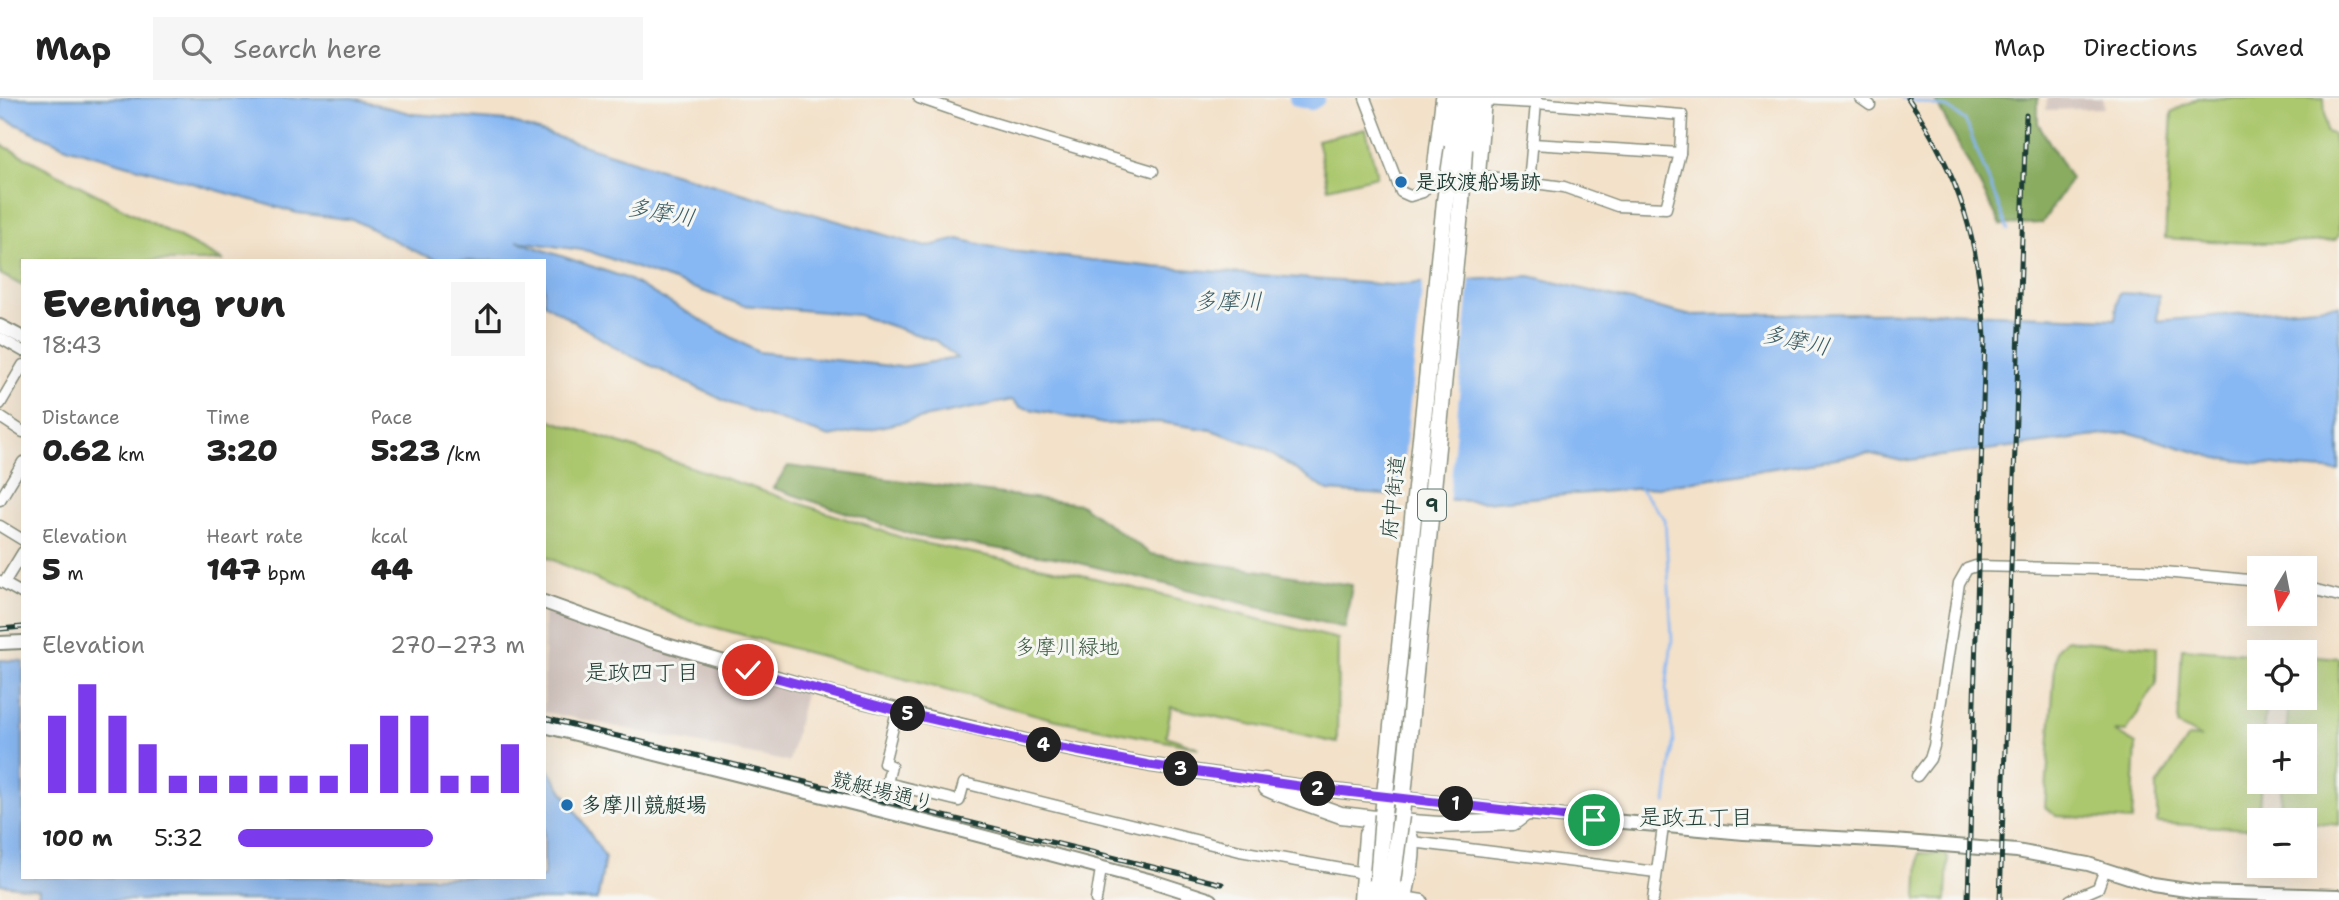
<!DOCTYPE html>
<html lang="en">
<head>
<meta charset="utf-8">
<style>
	:root { --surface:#fff; --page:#f6f6f6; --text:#222; --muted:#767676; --line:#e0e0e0; --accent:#7c3aed }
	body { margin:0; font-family:"Shantell Sans","Klee One",sans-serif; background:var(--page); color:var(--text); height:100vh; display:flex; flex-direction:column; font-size:26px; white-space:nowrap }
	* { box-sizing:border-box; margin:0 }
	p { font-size:23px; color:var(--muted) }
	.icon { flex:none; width:38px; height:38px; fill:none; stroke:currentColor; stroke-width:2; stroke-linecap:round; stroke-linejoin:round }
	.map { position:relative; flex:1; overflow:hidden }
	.details { position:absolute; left:21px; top:161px; width:525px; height:620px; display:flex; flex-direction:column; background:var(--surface); border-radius:0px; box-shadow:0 7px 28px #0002 }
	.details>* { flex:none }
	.needle { width:46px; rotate:190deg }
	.tools { position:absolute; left:2247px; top:458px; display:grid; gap:14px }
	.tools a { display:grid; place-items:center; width:70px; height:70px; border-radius:0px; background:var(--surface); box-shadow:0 7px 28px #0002; font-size:35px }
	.pin { position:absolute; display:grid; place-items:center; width:60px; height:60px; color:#fff; margin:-30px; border:4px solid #fff; border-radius:50%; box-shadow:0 2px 7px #0007 }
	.km { position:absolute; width:35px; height:35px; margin:-18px; border-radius:50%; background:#222; color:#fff; font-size:19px; line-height:35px; text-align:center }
	.round { display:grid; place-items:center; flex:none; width:74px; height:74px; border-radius:0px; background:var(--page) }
	.overview { display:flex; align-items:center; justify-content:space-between; height:119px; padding:0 21px }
	h1 { font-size:38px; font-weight:800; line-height:52px }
	.stats { display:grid; grid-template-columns:repeat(3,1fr); gap:10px; height:119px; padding:7px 21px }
	.stats div { display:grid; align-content:center }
	.stats b { font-size:30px; font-weight:800 }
	.stats small { font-size:19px; font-weight:400 }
	.stats p { font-size:19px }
	.chart { height:196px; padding:14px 21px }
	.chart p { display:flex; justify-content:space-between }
	.chart svg { width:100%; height:126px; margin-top:7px; stroke:var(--accent); stroke-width:6 }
	ul { padding:0 21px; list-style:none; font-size:23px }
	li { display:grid; grid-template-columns:112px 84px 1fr; align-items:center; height:52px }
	li i { height:18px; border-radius:9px; background:var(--accent) }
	header { display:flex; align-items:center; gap:42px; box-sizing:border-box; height:98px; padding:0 35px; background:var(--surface); border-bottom:2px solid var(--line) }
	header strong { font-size:33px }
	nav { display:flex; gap:38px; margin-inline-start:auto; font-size:24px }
	.search { width:490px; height:63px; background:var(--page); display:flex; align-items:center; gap:18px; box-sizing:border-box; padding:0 24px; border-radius:0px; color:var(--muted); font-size:26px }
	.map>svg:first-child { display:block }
	.industrial { fill:#cfc0ba }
	.green { fill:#acc86e; stroke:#668251; stroke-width:2 }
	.forest { fill:#89ac61; stroke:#54744a; stroke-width:2 }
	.water { fill:#88b8f3; stroke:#547a94; stroke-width:2; fill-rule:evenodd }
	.pier { fill:#f3e1c9 }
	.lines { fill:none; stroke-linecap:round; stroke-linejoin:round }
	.stream { stroke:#88b8f3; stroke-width:2.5 }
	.river { stroke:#88b8f3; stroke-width:18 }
	.minor-casing { stroke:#898f7e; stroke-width:13 }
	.tertiary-casing { stroke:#898f7e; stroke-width:16 }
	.primary-casing { stroke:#898f7e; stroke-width:19 }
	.minor { stroke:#fff; stroke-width:10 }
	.tertiary { stroke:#fff; stroke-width:12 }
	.primary { stroke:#fff; stroke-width:16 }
	.rail-casing { stroke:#1f3d34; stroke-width:5 }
	.rail { stroke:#f6f6f2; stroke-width:2.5; stroke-dasharray:8; stroke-linecap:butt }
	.primary-bridge-casing { stroke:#898f7e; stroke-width:19; stroke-linecap:butt }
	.primary-bridge { stroke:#fff; stroke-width:16 }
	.route-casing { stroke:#fff; stroke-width:14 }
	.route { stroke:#7c3aed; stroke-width:9 }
	.poi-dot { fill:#1f6fb2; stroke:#f6f6f2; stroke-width:2.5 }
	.labels { text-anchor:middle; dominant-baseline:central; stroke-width:6; stroke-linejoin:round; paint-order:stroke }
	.shield { fill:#f6f6f2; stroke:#60746d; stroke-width:2 }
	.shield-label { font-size:19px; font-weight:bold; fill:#1f3d34 }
	.poi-label { font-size:21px; font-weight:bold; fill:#1f3d34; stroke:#f6f6f2; text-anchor:start }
	.street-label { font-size:21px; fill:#1f3d34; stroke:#f6f6f2 }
	.park-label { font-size:21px; fill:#3b5940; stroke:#f6f6f2 }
	.water-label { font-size:23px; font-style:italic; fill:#395c64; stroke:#f6f6f2 }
	.neighbourhood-label { font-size:23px; fill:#1f3d34; stroke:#f6f6f2 }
</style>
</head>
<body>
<header>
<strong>Map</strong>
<div class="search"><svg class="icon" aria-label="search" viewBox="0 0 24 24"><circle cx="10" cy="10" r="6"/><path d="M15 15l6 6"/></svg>Search here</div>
<nav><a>Map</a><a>Directions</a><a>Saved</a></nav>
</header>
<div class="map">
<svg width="2339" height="802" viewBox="0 0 2339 802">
	<rect width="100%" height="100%" fill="#f6f6f2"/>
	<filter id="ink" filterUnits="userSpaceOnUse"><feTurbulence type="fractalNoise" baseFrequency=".0143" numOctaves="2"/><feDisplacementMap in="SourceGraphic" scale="14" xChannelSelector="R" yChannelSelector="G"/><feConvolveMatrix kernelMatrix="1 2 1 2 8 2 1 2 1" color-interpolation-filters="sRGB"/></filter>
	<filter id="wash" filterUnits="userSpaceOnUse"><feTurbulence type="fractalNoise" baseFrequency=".00686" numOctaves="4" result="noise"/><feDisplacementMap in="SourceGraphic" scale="28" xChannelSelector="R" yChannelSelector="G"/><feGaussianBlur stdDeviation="1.57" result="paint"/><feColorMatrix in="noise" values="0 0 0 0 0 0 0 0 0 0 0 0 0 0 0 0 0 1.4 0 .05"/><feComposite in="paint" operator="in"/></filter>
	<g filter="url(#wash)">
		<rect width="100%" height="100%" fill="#f3e1c9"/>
		<g class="industrial">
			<path d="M2047,0H2103L2104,10L2046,12Z"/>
			<path d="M544,509L612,536L805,595L789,664L544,614Z"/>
		</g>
		<g class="green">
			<path d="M2198,0H2324L2326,34L2333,36L2339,71V137L2335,142C2279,148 2222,144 2165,140L2172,14Z"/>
			<path d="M1366,31L1377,78L1328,90L1317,42Z"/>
			<path d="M0,46L224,163H23V188L0,176Z"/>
			<path d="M544,320L912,443L1074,475L1338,541L1337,645L1171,609L1166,638L1199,650L1052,621L684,521L544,458Z"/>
			<path d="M2065,542L2157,549L2156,586L2126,634L2114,633L2136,646L2132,723L2056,718L2045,709L2056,552Z"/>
			<path d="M2182,550L2259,556V600H2266L2263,639H2259V684H2261L2258,721L2249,731L2157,725V688L2188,639L2201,640L2178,627Z"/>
			<path d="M2305,557L2339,560V727L2279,721L2282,684H2305V639H2286L2289,600H2305Z"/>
			<path d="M1919,755L1944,756L1948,759L1946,802H1917Z"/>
		</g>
		<g class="forest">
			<path d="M1934,0H2038V25L2071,81L2042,125L2001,127Z"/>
			<path d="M788,368L1080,406L1151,456L1352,487L1345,530L1059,460L916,438L773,390Z"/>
		</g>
		<g class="water">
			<path d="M0,0H353L413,16L507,23L646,67L926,149L958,141L1010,153L1155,169L1391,187L1530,178L1688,217L1944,214L2115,221L2119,195L2159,197L2157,223L2339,207V373L2297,370L2217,360L2127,334L1902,363L1867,355L1657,389L1484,404L1328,393L1265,351L1211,332L1159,324L1104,326L1020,309L1012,302L830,339L729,305L623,254L544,205V163H440L419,155L354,122L297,115L69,50L0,19ZM517,143L588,153L742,207L858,217L936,243L957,260L901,269L758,254L626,180Z"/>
			<path d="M0,562L23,563V779H544V664L605,759L598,799L596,802H50L38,800L39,791L0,786Z"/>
		</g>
		<g class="pier">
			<path d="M1470,179L1449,405L1426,404L1449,180Z"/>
			<path d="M1443,180L1422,403L1400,402L1423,181Z"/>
		</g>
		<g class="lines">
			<g class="stream">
				<path d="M1902,0L1947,10L1965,22L2008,132"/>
				<path d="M1640,390L1665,421L1672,542L1666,591L1674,643L1666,705"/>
			</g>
			<path class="river" d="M1298,0L1311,3L1316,0"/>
		</g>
	</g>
	<g filter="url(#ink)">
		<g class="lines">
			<g class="minor-casing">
				<g id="minor">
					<path d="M919,0L977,20L1153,73"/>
					<path d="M1365,0L1401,94L1410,98L1423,94L1435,76H1439"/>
					<path d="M1860,0L1870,7"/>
					<path d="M1483,2L1536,5L1529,86"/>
					<path d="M1532,46L1680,55"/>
					<path d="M1475,77L1564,89L1617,108L1666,110L1680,55L1682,17L1536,5V0"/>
					<path d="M0,240L23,253"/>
					<path d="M0,306L23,267"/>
					<path d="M0,319L23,334"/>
					<path d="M0,402L23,364"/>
					<path d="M0,428L23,442"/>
					<path d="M0,483L23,496"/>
					<path d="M4,485L23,454"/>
					<path d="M2305,489L2339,498"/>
					<path d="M897,613L884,665L891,668L887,685L959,703L964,685L1240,753L1364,775"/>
					<path d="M1917,678L1930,661L1934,648L1959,485L1967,471L1976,468L2143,472L2259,483"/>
					<path d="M1412,744L1656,774"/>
					<path d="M1404,799L1422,802"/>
					<path d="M1096,802L1101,771"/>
					<path d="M1653,802L1663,729"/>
					<path d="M2070,802L2098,790L2105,771"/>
				</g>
			</g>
			<g class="tertiary-casing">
				<g id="tertiary">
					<path d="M0,228L23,240"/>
					<path d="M544,504L650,542L836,597L1031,644L1149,667L1320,691L1525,715L1744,735L1894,743L2017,753L2088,766L2153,787L2200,794L2339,798"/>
					<path d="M0,545L23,544"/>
					<path d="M544,628L947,729L1152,783L1211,802"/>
				</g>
			</g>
			<g class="primary-casing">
				<g id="primary">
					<path d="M1453,49L1457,0"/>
					<path d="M1464,51L1468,0"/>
					<path d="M1435,76L1444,0"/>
					<path d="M1477,77L1483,0"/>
					<path d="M1265,683L1267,690L1276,694L1341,717L1384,722"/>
					<path d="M1383,717L1445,103"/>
					<path d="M1401,718L1461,104"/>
					<path d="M1399,724L1439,727L1513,724L1525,715"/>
					<path d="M1362,802L1367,737C1374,722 1385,722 1399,724C1422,743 1407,776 1404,802"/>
					<path d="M1376,802L1378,783"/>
					<path d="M1390,802L1392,784"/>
				</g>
			</g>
			<use href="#minor" class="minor"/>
			<use href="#tertiary" class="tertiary"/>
			<use href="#primary" class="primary"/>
			<g class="rail-casing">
				<g id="rail">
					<path d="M1908,0C1961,78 1980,147 1985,240L1968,802"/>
					<path d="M0,531L23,529"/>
					<path d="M544,620L1222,786"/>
					<path d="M2000,802L2026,17"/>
				</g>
			</g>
			<use href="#rail" class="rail"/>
			<g class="primary-bridge-casing">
				<g id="primary-bridge">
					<path d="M1445,103L1453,49"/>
					<path d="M1461,104L1464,51"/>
					<path d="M1378,783L1383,717"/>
					<path d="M1392,784L1401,718"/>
				</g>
			</g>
			<use href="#primary-bridge" class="primary-bridge"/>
		</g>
	</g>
	<g class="lines" filter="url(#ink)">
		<g class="route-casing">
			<path id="route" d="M748,572L897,613L1031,644L1149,667L1320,691L1594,722"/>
		</g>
		<use href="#route" class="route"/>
	</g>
	<g class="poi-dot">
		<circle cx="1401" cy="84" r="7"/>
		<circle cx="567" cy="707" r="7"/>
	</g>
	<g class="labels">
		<rect class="shield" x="1418" y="391.5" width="28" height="31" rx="5"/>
		<g class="shield-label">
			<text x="1432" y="407">9</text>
		</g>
		<g class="poi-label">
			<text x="1415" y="84">是政渡船場跡</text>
			<text x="581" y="707">多摩川競艇場</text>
		</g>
		<g class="street-label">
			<text transform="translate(1393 399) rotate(-84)">府中街道</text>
			<text transform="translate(883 693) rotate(14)">競艇場通り</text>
		</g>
		<g class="park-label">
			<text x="1067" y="549">多摩川緑地</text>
		</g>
		<g class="water-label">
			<text transform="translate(661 114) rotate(10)">多摩川</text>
			<text x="1228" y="203">多摩川</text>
			<text transform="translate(1796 242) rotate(12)">多摩川</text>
		</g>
		<g class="neighbourhood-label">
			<text x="642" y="574">是政四丁目</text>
			<text x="1696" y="719">是政五丁目</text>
		</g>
	</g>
</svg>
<div class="tools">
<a><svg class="needle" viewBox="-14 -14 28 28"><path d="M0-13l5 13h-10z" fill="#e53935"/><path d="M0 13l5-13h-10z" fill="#767676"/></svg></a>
<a><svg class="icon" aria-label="locate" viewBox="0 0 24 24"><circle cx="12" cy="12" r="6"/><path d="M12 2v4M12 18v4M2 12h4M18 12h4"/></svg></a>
<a>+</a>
<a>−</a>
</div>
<div class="pin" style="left:1594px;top:722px;background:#1e9e55"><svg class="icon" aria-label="arrive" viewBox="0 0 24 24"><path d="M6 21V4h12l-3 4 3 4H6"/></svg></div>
<div class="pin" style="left:748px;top:572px;background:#d93025"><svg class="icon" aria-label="check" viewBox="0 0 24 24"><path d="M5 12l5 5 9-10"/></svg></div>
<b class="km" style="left:1456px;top:706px">1</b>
<b class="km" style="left:1318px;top:691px">2</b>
<b class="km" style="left:1181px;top:671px">3</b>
<b class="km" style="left:1044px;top:647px">4</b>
<b class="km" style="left:908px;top:616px">5</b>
<section class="details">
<div class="overview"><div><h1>Evening run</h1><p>18:43</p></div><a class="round"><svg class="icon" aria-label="share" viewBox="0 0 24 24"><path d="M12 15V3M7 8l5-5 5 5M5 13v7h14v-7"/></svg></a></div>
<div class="stats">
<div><p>Distance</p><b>0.62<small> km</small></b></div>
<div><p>Time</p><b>3:20</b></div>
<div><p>Pace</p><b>5:23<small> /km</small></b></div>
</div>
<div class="stats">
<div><p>Elevation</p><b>5<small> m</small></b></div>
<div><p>Heart rate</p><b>147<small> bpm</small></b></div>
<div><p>kcal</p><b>44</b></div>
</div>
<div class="chart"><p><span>Elevation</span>270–273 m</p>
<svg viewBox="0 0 160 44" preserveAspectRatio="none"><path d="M5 44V17M15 44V6M25 44V17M35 44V27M45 44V38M55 44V38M65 44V38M75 44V38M85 44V38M95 44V38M105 44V27M115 44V17M125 44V17M135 44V38M145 44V38M155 44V27"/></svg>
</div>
<ul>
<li><b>100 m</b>5:32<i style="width:68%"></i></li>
</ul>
</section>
</div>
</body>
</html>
